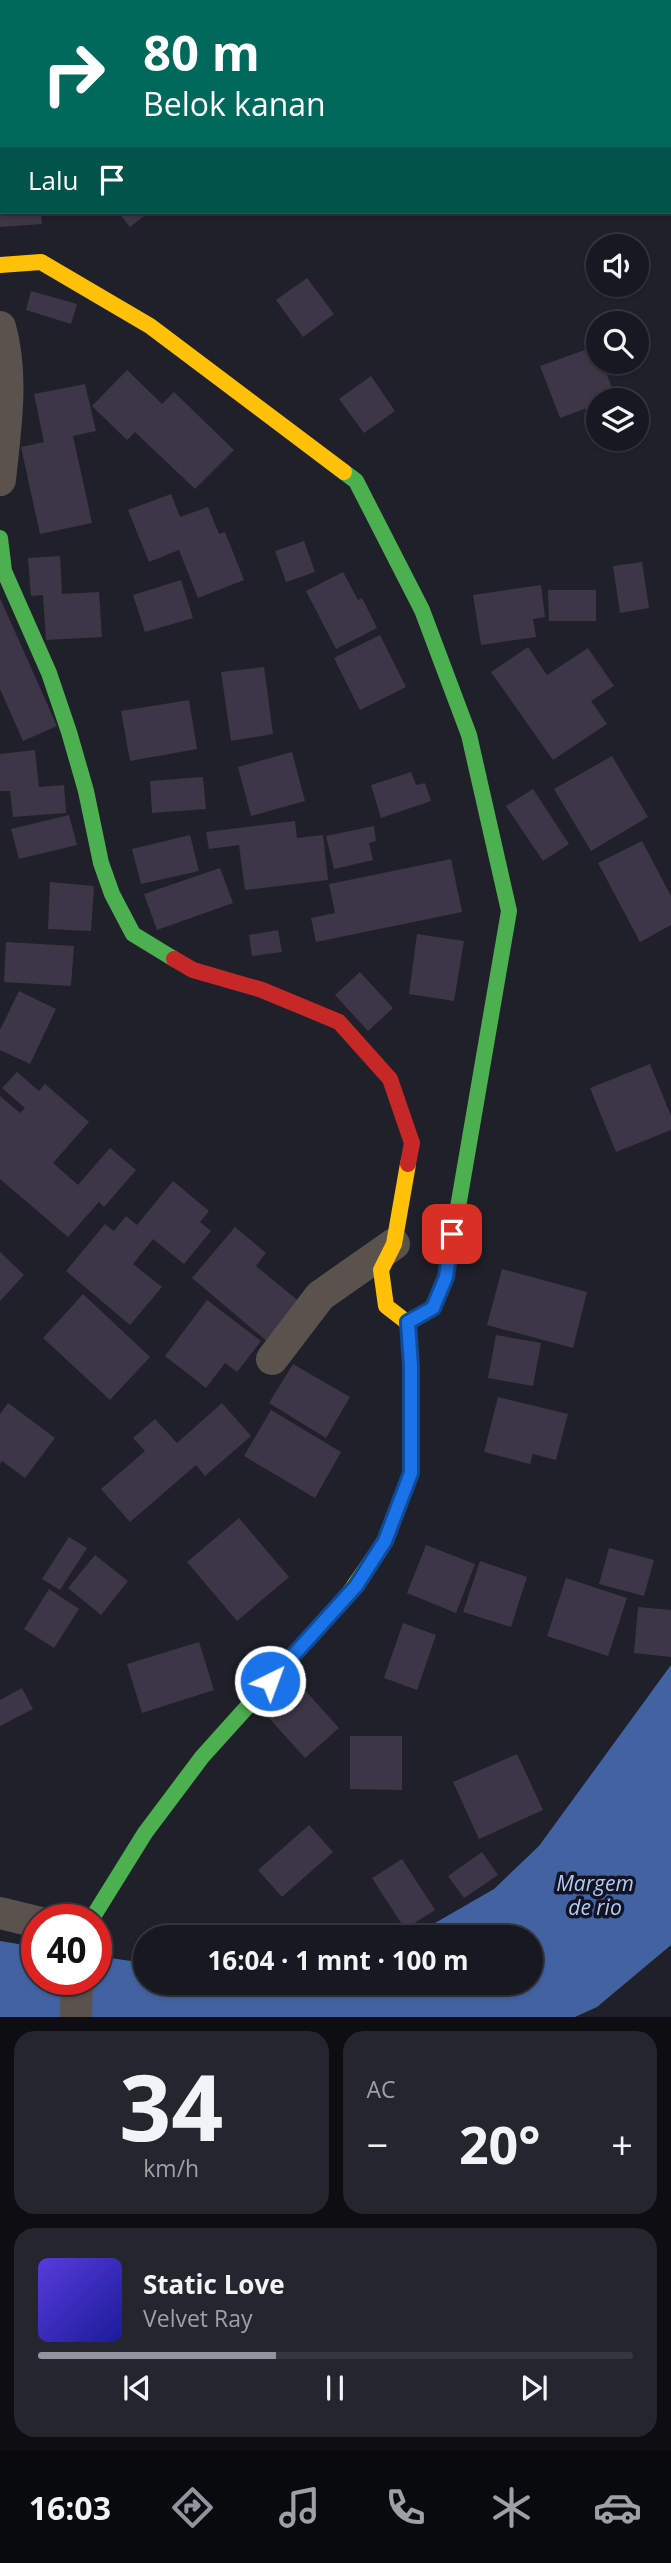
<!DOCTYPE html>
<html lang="id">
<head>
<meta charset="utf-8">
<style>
	:root { --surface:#171820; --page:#24252d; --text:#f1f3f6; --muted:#9ea0a5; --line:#36373e; --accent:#91949f }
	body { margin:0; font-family:"Open Sans",sans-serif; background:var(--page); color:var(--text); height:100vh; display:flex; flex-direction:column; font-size:26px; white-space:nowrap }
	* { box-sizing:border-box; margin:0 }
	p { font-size:23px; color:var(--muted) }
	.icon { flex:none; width:38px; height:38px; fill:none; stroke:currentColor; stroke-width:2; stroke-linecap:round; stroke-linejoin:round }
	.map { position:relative; height:2017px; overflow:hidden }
	.panel { display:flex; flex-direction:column; gap:14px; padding:14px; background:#0d0d12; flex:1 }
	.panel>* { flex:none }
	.hud { position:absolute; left:0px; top:0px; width:672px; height:214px; box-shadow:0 2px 5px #0004,0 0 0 2px var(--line); background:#00695c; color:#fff; overflow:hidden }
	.fabs { position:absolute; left:586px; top:234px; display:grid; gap:14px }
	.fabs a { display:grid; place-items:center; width:63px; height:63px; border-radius:50%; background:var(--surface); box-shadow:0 2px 5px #0004,0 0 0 2px var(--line); font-size:35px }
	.speed { position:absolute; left:21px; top:1904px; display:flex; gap:14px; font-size:35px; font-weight:700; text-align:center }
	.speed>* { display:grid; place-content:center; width:91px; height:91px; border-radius:50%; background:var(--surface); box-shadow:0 2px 5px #0004,0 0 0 2px var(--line); line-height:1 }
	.speed .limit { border:10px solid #d22; background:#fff; color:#111 }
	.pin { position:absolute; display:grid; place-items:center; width:60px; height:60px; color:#fff; margin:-30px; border-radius:14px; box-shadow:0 4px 10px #0006 }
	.me { position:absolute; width:77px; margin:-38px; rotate:42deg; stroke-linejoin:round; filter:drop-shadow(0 0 5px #0008) }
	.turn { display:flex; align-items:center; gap:24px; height:147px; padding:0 28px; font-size:32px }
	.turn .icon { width:91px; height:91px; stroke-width:2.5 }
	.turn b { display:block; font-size:49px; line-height:60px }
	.then { display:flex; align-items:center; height:66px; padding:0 28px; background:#0003; gap:14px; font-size:26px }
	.big { font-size:52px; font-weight:700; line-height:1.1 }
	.panel .tile { flex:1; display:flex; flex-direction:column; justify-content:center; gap:10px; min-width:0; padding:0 24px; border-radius:21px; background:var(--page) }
	.panel .dial { align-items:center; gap:0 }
	.dial b { font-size:91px; line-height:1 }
	.song { display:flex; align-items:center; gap:21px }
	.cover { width:84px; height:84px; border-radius:10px; background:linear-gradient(135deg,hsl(250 70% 55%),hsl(240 70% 35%)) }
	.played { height:7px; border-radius:4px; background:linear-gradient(90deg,var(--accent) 40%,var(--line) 40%) }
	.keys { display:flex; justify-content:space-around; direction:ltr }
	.heat { display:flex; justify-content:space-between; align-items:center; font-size:38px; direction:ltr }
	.panel .tiles { flex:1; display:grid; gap:14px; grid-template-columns:1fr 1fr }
	.tile:last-child { grid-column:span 2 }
	.trip { position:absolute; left:133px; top:1925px; width:410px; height:70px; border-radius:35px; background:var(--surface); box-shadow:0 2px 5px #0004,0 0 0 2px var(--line); font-weight:700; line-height:70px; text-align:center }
	.tab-bar { display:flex; height:112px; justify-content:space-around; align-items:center; background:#090a0d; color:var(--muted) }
	.tab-bar .icon { width:49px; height:49px }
	.tab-bar .active { color:var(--accent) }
	.tab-bar b { font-size:32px; color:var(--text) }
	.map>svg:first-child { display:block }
	.water { fill:#4262a1 }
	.building { fill:#3d3647 }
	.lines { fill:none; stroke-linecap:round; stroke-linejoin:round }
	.street { stroke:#59524d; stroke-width:32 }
	.fast { stroke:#4caf50; stroke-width:16 }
	.slow { stroke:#ffc107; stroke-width:16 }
	.jam { stroke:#c62828; stroke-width:16 }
	.route-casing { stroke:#114b97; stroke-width:18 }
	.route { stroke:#1a73e8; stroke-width:12 }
	.labels { text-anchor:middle; stroke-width:7; stroke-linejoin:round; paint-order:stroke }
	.water-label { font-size:21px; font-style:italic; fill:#b5caf0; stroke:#121424 }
</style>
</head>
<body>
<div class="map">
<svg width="671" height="2017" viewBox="0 0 671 2017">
	<rect width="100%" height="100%" fill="#1f202a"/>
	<path class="water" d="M671,1665V1945L597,2007L575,2017H0V1941L37,1947V1979H96V1956L145,1963V1983H530V1937H394L428,1927L494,1889L539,1846Z"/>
	<path class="building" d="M0,212H41L42,224L0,227Z
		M118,212H149L130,227Z
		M307,278L334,314L303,337L276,300Z
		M31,291L77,304L71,324L26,310Z
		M596,346L598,362H602L616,398L598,401V404L560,418L540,366Z
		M127,370L162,404L174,392L234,450L195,489L135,432L127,440L92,406Z
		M371,376L395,411L364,433L339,399Z
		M85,384L96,431L73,436L92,523L40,534L21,447L44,442L34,394Z
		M171,494L180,517L208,507L219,534L225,532L244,580L198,598L179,550L149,562L128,510Z
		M304,541L315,572L286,582L275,551Z
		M60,556L62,594L99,592L102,637L46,640L43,595L31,596L28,558Z
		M642,562L649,608L620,613L613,566Z
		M343,572L358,600L362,598L377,628L336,649L306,591Z
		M181,580L193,618L145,632L133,595Z
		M541,585L545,617L533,619L536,637L481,645L473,595Z
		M548,590H596V621H549Z
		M0,598L57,726L23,741L0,689Z
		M380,635L406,687L360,710L334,658Z
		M528,647L547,675L588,648L614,686L591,701L607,724L553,760L491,672Z
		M264,667L273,734L231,741L221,672Z
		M189,700L197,749L130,761L121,711Z
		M35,750L39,787L64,785L66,813L13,817L10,791H0V754Z
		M292,752L305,801L251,816L238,767Z
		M612,756L648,817L591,851L554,789Z
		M411,772L416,785L425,783L431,801L381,818L371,785Z
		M203,777L206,809L152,813L150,781Z
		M533,789L569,844L543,861L506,806Z
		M69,815L77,845L19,859L11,829Z
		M295,821L297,838L323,835L328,880L245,890L239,845L209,849L206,832Z
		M374,826L376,841L369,843L373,860L334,869L326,836Z
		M190,835L199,871L141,884L132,849Z
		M642,841L671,896V925L640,942L598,863Z
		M451,859L462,912L316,942L311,918L335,913L329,884Z
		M220,868L233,903L157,930L144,894Z
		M50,882L94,886L91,931L48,929Z
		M278,930L282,952L252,956L249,935Z
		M417,934L464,941L454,1001L409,994Z
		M6,942L74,946L71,986L4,982Z
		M360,972L393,1008L368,1031L335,995Z
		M19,991L56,1009L30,1064L0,1050V1030Z
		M650,1064L671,1116V1130L616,1152L590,1088Z
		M17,1072L39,1091L45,1084L89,1122L53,1163L78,1185L110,1148L136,1170L104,1207L99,1202L68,1237L0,1179V1096L20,1113L25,1108L2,1088Z
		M173,1181L209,1211L200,1222L211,1231L184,1264L153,1239L133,1264L162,1287L130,1325L66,1271L105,1224L114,1231L126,1216L137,1225Z
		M235,1227L266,1253L256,1266L301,1303L268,1342L192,1278Z
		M0,1252L24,1275L0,1301Z
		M502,1269L587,1292L573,1348L487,1325Z
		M83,1294L150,1357L110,1400L43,1338Z
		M207,1300L261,1341L237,1372L225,1363L206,1388L165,1356Z
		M496,1335L541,1343L533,1386L488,1378Z
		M293,1364L350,1397L326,1438L269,1403Z
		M498,1397L568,1414L556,1460L533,1454L530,1464L484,1452Z
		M8,1403L55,1438L25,1478L2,1461L0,1464V1414Z
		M222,1403L251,1436L205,1476L196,1465L130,1522L101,1489L145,1451L133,1438L155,1419L177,1443Z
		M271,1410L341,1452L315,1498L244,1456Z
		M239,1518L289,1577L237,1621L187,1562Z
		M69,1537L87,1548L60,1590L42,1579Z
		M426,1545L475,1564L456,1613L407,1593Z
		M609,1548L654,1560L644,1596L599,1584Z
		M95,1555L128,1581L101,1615L68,1588Z
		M480,1561L527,1577L511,1627L463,1612Z
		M566,1578L627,1598L608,1656L547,1636Z
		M49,1589L79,1609L54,1648L24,1629Z
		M638,1607L671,1610V1657L634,1653Z
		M403,1623L436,1635L417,1690L384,1678Z
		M199,1642L214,1690L142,1713L127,1664Z
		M22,1688L33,1709L0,1726V1700Z
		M303,1688L339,1728L305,1758L269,1718Z
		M350,1736H402V1790L350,1789Z
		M517,1754L543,1810L479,1839L453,1782Z
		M309,1825L333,1852L282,1897L258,1870Z
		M482,1852L498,1875L464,1898L448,1876Z
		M402,1859L435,1910L405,1929L372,1878Z"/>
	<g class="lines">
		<path class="street" d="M0,327C14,376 5,430 0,480
			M272,1359L320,1296L394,1244
			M0,1913L37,1922
			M76,2017L77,1979"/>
		<path class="fast" d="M344,472L356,481L422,610L469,735L509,911L446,1277L433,1308L408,1323
			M0,538L4,571L49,673L69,732L86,791L101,863L112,894L133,934L174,959
			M91,1920L145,1833L202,1757L347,1596"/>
		<path class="slow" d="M0,265L41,262L150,326L344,472
			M347,1596L385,1541L411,1473V1367L408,1323L386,1306L381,1270L394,1244L408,1164"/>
		<path class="jam" d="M174,959L193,970L262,990L339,1022L390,1079L412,1143L408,1164"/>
	</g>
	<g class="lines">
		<g class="route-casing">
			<path id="route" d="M270,1681L356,1586L385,1541L411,1473V1367L408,1322L433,1308L446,1277L452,1234"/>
		</g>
		<use href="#route" class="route"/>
	</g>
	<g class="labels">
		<g class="water-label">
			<text x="595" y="1891">Margem<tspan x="595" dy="24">de rio</tspan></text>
		</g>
	</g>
</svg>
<div class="fabs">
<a><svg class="icon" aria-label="sound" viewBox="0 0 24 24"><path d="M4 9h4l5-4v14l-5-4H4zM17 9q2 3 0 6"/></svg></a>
<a><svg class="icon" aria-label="search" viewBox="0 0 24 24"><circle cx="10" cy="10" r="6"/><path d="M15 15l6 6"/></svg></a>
<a><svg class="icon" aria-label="layers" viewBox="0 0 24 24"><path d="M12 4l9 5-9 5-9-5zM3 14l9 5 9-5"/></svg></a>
</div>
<div class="speed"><div class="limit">40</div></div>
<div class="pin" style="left:452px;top:1234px;background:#d93025"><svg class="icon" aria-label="arrive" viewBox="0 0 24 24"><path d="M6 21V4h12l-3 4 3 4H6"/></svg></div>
<svg class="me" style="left:270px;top:1681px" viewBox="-20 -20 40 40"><circle r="17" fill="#1a73e8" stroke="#fff" stroke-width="3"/><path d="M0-11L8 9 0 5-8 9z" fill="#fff"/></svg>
<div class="trip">16:04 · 1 mnt · 100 m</div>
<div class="hud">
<div class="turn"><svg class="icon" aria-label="right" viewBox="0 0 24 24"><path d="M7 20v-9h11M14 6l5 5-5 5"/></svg><div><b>80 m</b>Belok kanan</div></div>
<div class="then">Lalu<svg class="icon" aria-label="arrive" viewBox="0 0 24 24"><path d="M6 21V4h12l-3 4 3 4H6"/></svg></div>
</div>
</div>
<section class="panel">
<div class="tiles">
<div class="tile dial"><b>34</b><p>km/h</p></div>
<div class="tile"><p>AC</p>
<div class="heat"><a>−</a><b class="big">20°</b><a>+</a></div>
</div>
<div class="tile">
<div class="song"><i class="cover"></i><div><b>Static Love</b><p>Velvet Ray</p></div></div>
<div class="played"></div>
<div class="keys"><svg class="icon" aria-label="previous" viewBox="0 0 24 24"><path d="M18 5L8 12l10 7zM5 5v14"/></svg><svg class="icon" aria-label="pause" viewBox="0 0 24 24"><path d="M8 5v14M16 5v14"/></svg><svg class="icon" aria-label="next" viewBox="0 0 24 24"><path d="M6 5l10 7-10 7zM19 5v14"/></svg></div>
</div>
</div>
</section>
<nav class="tab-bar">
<b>16:03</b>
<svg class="icon active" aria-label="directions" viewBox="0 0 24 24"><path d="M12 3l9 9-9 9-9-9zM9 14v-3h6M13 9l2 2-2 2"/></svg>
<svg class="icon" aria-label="music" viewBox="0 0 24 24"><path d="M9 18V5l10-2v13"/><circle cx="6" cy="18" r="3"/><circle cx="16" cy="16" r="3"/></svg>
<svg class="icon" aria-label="phone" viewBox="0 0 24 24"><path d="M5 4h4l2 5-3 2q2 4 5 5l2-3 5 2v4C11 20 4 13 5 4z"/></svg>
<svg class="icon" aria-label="climate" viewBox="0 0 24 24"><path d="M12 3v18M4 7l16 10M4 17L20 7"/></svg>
<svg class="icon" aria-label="car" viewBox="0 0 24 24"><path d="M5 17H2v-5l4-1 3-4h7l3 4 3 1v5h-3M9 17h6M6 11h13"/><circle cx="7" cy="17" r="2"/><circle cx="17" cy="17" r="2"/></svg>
</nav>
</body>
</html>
